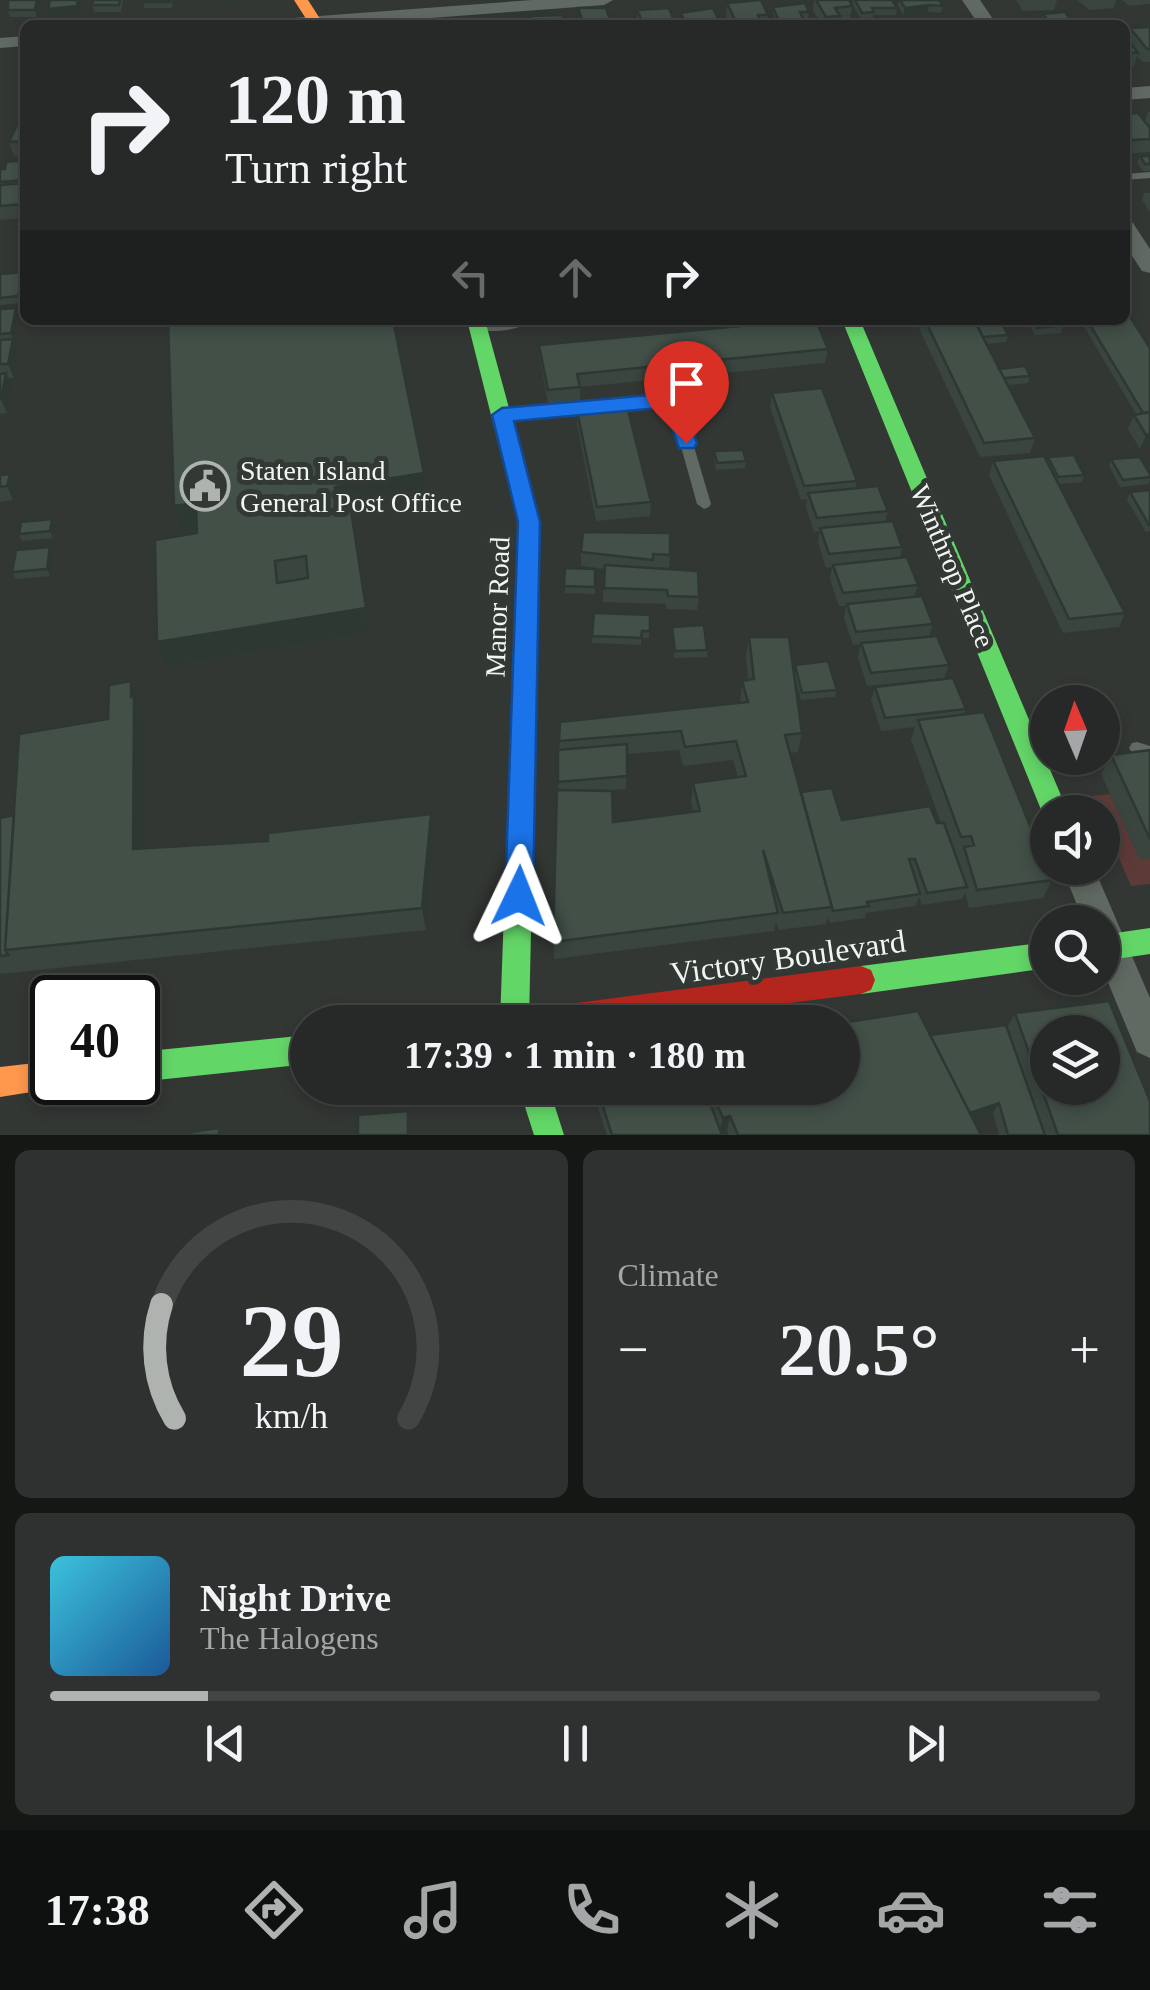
<!DOCTYPE html>
<html lang="en">
<head>
<meta charset="utf-8">
<style>
	:root { --surface:#262927; --page:#2e312f; --text:#f1f3f6; --muted:#a4a6a7; --line:#424544; --accent:#afb3b0 }
	body { margin:0; font-family:"Times New Roman",serif; background:var(--page); color:var(--text); height:100vh; display:flex; flex-direction:column; font-size:38px; white-space:nowrap }
	* { box-sizing:border-box; margin:0 }
	p { font-size:32px; color:var(--muted) }
	.icon { flex:none; width:55px; height:55px; fill:none; stroke:currentColor; stroke-width:2; stroke-linecap:round; stroke-linejoin:round }
	.map { position:relative; height:1135px; overflow:hidden }
	.details { display:flex; flex-direction:column; gap:15px; padding:15px; background:#151715; flex:1 }
	.details>* { flex:none }
	.banner { position:absolute; left:20px; top:20px; width:1110px; height:305px; border-radius:15px; box-shadow:0 5px 15px #0003,0 0 0 2px var(--line); background:#262927; color:var(--text); overflow:hidden }
	.needle { width:65px; rotate:358deg }
	.buttons { position:absolute; left:1030px; top:685px; display:grid; gap:20px }
	.buttons a { display:grid; place-items:center; width:90px; height:90px; border-radius:50%; background:var(--surface); box-shadow:0 5px 15px #0003,0 0 0 2px var(--line); font-size:50px }
	.speed { position:absolute; left:30px; top:975px; display:flex; gap:20px; font-size:50px; font-weight:700; text-align:center }
	.speed>* { display:grid; place-content:center; width:130px; height:130px; border-radius:50%; background:var(--surface); box-shadow:0 5px 15px #0003,0 0 0 2px var(--line); line-height:1 }
	.speed .limit { border:5px solid #111; border-radius:15px; background:#fff; color:#111 }
	.pin { position:absolute; display:grid; place-items:center; width:85px; height:85px; color:#fff; margin:-102px -42px; border-radius:50% 50% 50% 0; rotate:-45deg; box-shadow:0 0 10px #0007 }
	.pin .icon { rotate:45deg }
	.me { position:absolute; width:110px; margin:-55px; rotate:2deg; stroke-linejoin:round; filter:drop-shadow(0 0 8px #0008) }
	.turn { display:flex; align-items:center; gap:35px; height:210px; padding:0 40px; font-size:45px }
	.turn .icon { width:130px; height:130px; stroke-width:2.5 }
	.turn b { display:block; font-size:70px; line-height:85px }
	.lanes { display:flex; align-items:center; height:95px; padding:0 40px; background:#0003; justify-content:center; gap:50px; direction:ltr }
	.lanes .off { opacity:.35 }
	.big { font-size:75px; font-weight:800; line-height:1.1 }
	.details .tile { flex:1; display:flex; flex-direction:column; justify-content:center; gap:15px; min-width:0; padding:0 35px; border-radius:15px; background:var(--page) }
	.details .dial { align-items:center; gap:0 }
	.dial svg { height:260px; overflow:visible; fill:none; stroke:var(--line); stroke-width:7; stroke-linecap:round; text-anchor:middle }
	.dial text { fill:var(--text); stroke:none }
	.song { display:flex; align-items:center; gap:30px }
	.cover { width:120px; height:120px; border-radius:15px; background:linear-gradient(135deg,hsl(190 70% 55%),hsl(210 70% 35%)) }
	.played { height:10px; border-radius:5px; background:linear-gradient(90deg,var(--accent) 15%,var(--line) 15%) }
	.keys { display:flex; justify-content:space-around; direction:ltr }
	.heat { display:flex; justify-content:space-between; align-items:center; font-size:55px; direction:ltr }
	.details .tiles { flex:1; display:grid; gap:15px; grid-template-columns:1fr 1fr }
	.tile:last-child { grid-column:span 2 }
	.trip { position:absolute; left:290px; top:1005px; width:570px; height:100px; border-radius:50px; background:var(--surface); box-shadow:0 5px 15px #0003,0 0 0 2px var(--line); font-weight:800; line-height:100px; text-align:center }
	.tabs { display:flex; height:160px; justify-content:space-around; align-items:center; background:#0f1010; color:var(--muted) }
	.tabs .icon { width:70px; height:70px }
	.tabs .current { color:var(--accent) }
	.tabs b { font-size:45px; color:var(--text) }
	.map>svg:first-child { display:block }
	.green { fill:#5c3a37 }
	.lines { fill:none; stroke-linecap:round; stroke-linejoin:round }
	.lane { fill:#616963; fill-rule:evenodd }
	.street { fill:#616963; fill-rule:evenodd }
	.fast { fill:#63d668; fill-rule:evenodd }
	.slow { fill:#ff974d; fill-rule:evenodd }
	.jam { fill:#b3261e; fill-rule:evenodd }
	.wall { fill:#39453e; fill-rule:evenodd }
	.shaded-wall { fill:#2e3832 }
	.building { fill:#425048; stroke:#2e3832; stroke-width:2.5; fill-rule:evenodd }
	.route { fill:#1a73e8; stroke:#114b97; stroke-width:2.5 }
	.labels { text-anchor:middle; stroke-width:10; stroke-linejoin:round; paint-order:stroke }
	.poi-label { font-size:28px; fill:#f2f6f3; stroke:#323833; text-anchor:start }
	.street-label { font-size:28px; fill:#f2f6f3; stroke:#323833 }
	.near-street-label { font-size:32px; fill:#f2f6f3; stroke:#323833 }
</style>
</head>
<body>
<div class="map">
<svg width="1150" height="1135" viewBox="0 0 1150 1135">
	<rect width="100%" height="100%" fill="#333734"/>
	<path class="green" d="M1110,794L1140,859L1150,858V884L1131,886L1103,821L1102,812H1099L1091,796Z"/>
	<g class="lines">
		<path class="lane" d="M1150,172V178L1125,180V174Z
			M658,397L675,402L684,413L711,504L709,507L704,509L697,504L672,414L667,408L658,405L503,419L497,415L503,411Z
			M1137,742L1150,746V758L1132,753L1129,748L1132,743Z"/>
		<path class="street" d="M532,0H613L604,5L339,25H257L266,20Z
			M962,0H980L997,25H979Z
			M25,36V46L0,48V38Z
			M1150,86V98L1125,100V88Z
			M1125,222L1133,223L1150,249V273L1142,271L1125,245Z
			M469,320H532C519,332 487,333 470,329Z
			M1062,868H1094L1150,998V1058L1137,1052L1102,968V922H1084Z"/>
		<path class="fast" d="M467,320H485L540,522L529,1022H500L518,522Z
			M842,320H860L1068,812H1048V821L1042,812Z
			M1150,928V954L1102,961V935Z
			M1048,942V968L861,994L851,990L847,980L851,970L861,966Z
			M308,1035V1064L138,1082V1052Z
			M519,1088H549L564,1135H534Z"/>
		<path class="slow" d="M294,0H308L324,25H310Z
			M52,1061V1082H64L63,1087L0,1097V1067Z"/>
		<path class="jam" d="M861,966L871,970L875,980L871,990L861,994L641,1022H523L528,1012L538,1008Z"/>
	</g>
	<path class="wall" d="M8,0H41L37,17H10L8,10Z
		M93,0H123L121,12H94L92,5Z
		M143,0H172V8H144Z
		M814,0H849L852,6L850,19L840,20L839,25H821L813,10Z
		M853,0H892L897,8L896,15H873V19L861,20L853,5Z
		M899,0H939L943,6L941,13L928,12L903,15L898,5Z
		M1016,0H1057L1054,10L1023,11Z
		M1077,0H1116L1114,8L1090,10Z
		M1122,0H1150V4L1130,6Z
		M727,3L768,15L767,25H730L726,16Z
		M773,7L809,12L808,18L803,19V25H777L773,13Z
		M578,8L612,25H580Z
		M637,10L676,25H637Z
		M1043,14L1072,21L1071,25H1035L1044,24L1042,20Z
		M1150,27V62H1143L1137,56L1134,66H1125V36L1126,38L1130,28Z
		M1148,112H1150V152L1126,154L1125,114L1145,121Z
		M25,124V155L14,156L9,142Z
		M1140,156H1150V171H1143L1137,163Z
		M25,160V218L0,220V169Z
		M1144,193H1150V212L1142,200Z
		M23,272L21,303L0,305V273L1,274Z
		M0,309L18,315L14,340L19,353L14,378H8L12,387L7,413L0,414Z
		M915,320H974L976,323L1008,335L1006,342L986,344L999,369L1030,376L1028,383L1007,385L1035,438L1030,453L980,457Z
		M1027,320H1060L1063,325L1061,333L1035,335Z
		M1080,320H1125L1150,348V447L1140,449L1128,429L1134,415L1136,414Z
		M539,345L828,349L825,363L580,387V401L548,404L540,359Z
		M706,385L705,392L690,405L680,399V392Z
		M772,393L857,481L855,489L888,511L885,522L902,547L900,558L918,585L914,597L933,624L929,637L949,665L944,678L867,686L858,657L861,644L853,645L844,618L846,606H839L830,579L832,567L826,568L818,542L820,531L814,532L806,507L807,499L801,500L770,407Z
		M577,411L651,502L650,516L596,521L577,425Z
		M714,451L746,461L745,468L716,470L714,459Z
		M1048,457L1084,475L1082,482L1059,484L1125,613L1119,627L1063,633L989,475L993,461L1047,460Z
		M1111,459L1150,474L1149,484L1120,487L1109,466Z
		M424,473L427,499L351,511L370,633L166,667L197,533V530L182,532Z
		M0,475L16,488L13,500L0,502Z
		M1150,490V531L1146,532L1127,500L1130,492Z
		M52,519L55,526L53,538L22,541L19,534Z
		M50,547L53,554L50,576L16,579L12,572Z
		M581,552L670,555L669,569L699,597L697,610L666,609V604L603,602L604,569L581,566Z
		M565,568L595,569V594L565,593Z
		M594,613L650,615L649,638H641V645L592,643Z
		M672,627L707,650V657L674,658Z
		M749,637L794,669L795,665L837,690L835,697L801,700L795,678L802,733L798,752L790,753L801,792L842,820L941,823L911,740L915,727L881,731L871,700L875,687L966,709L963,715L1052,880L1043,898L969,908L965,893L962,899L922,905L919,897L915,906L866,913L865,918L830,923L828,918L826,924L779,930L776,922L774,931L554,959L560,722L740,703L742,681L748,680L746,657ZM679,750L683,766L733,760L738,777L693,783L691,802L693,812L613,822L601,791L626,789L627,754Z
		M131,681L142,706V713L145,721L144,848L268,841L431,814L434,838L426,930L0,974V818L14,815L108,719Z
		M1150,750V858L1140,860L1101,774L1111,755Z
		M1015,1013L1150,1135H999L993,1113L973,1120L981,1135H729L727,1130L721,1132L722,1135H607L596,1103L597,1088L930,1035L1007,1028Z"/>
	<path class="shaded-wall" d="M37,0H41L37,17L35,10Z
		M78,0H81L79,13L50,16L48,9Z
		M221,0H244L222,4Z
		M929,5L928,12L903,15L905,8Z
		M23,272L25,281L21,303L18,296Z
		M16,308L18,315L14,340L19,353L14,378L8,364L13,340L11,333Z
		M6,373L12,387L7,413L1,399Z
		M706,385L705,392L690,405L691,398Z
		M1150,434V447L1140,449L1146,435Z
		M424,473L427,499L351,511L370,633L166,667L157,642L366,608L343,538L335,487Z
		M10,474L16,488L13,500L7,486Z
		M196,503L204,529L182,532L174,506Z
		M52,519L55,526L53,538L50,531Z
		M50,547L53,554L50,576L47,569Z
		M131,681L142,706V713L145,721L144,872L133,849Z
		M431,814L434,838L426,930L422,908Z
		M999,1103L993,1113L959,1125L965,1115Z
		M730,1116L727,1130L719,1133L723,1118Z"/>
	<path class="building" d="M8,0H37L35,10H8Z
		M50,0H78L77,6L48,9Z
		M93,0H120L119,5H92Z
		M143,0H170V2H142Z
		M761,0L768,15H758L760,19L735,20L727,3Z
		M816,0H849L852,6L835,8L840,16L826,17Z
		M855,0H892L897,8H872L874,12L862,13Z
		M900,0H939L943,6L929,5L905,8Z
		M805,3L809,12H800L804,21L779,22L773,7Z
		M578,8H606L612,25H584Z
		M669,8L676,25H644L637,10Z
		M713,8L721,25L686,24L681,13Z
		M1065,12L1072,21L1061,22L1063,25H1035L1051,24L1043,14Z
		M562,15L567,25H528L526,20L531,19L530,16Z
		M473,21L474,25H446V23Z
		M1150,27V49H1147L1130,28Z
		M1125,36L1138,53L1125,52Z
		M1138,113L1150,128V139L1131,140L1127,135L1125,136V114Z
		M25,124V141L9,142L17,125Z
		M1140,156H1150V164H1145Z
		M25,160V180L0,182V169H5L6,162Z
		M25,183L24,204L0,206V185Z
		M23,272L18,296L0,298V274Z
		M16,308L11,333L0,334V309Z
		M1125,309L1150,348V412L1143,413L1087,320H1125Z
		M168,320H393L424,473L335,487L338,512L351,510L366,608L157,642L155,540L197,533L196,503L174,506ZM306,556L308,578L277,583L275,561Z
		M805,320H816L828,349L577,374L580,387L548,390L539,345Z
		M925,320H974L1035,438L984,443Z
		M1000,320L1008,335L983,337L976,322Z
		M1033,320H1060L1063,325L1037,328Z
		M13,339L8,364H0V340Z
		M1025,366L1030,376L1004,378L999,369Z
		M6,373L1,399H0V374Z
		M696,379L706,385L691,398L680,392Z
		M822,388L857,481L804,486L772,393Z
		M627,406L651,502L597,507L577,411Z
		M1150,412V434L1146,435L1134,415Z
		M743,450L746,461L717,463L714,451Z
		M1074,455L1084,475L1058,477L1048,457Z
		M1044,456L1125,613L1069,619L993,461Z
		M1140,457L1150,474V477L1123,480L1111,459Z
		M10,474L7,486L0,487V475Z
		M878,486L888,511L817,518L808,493Z
		M1150,490V525H1149L1130,492Z
		M52,519L50,531L19,534L21,522Z
		M893,521L902,547L829,554L820,528Z
		M583,532L670,533V555L653,554V560L581,552Z
		M50,547L47,569L12,572L16,550Z
		M907,557L918,585L843,593L833,565Z
		M605,565L698,571L699,597L668,596L667,590L604,588Z
		M565,568L595,569V587L564,586Z
		M922,596L933,624L856,632L847,604Z
		M594,613L650,615V631H642L641,638L592,636Z
		M704,625L707,650L675,651L672,627Z
		M937,636L949,665L871,673L861,643Z
		M749,637H789L802,733L785,735L832,907L783,913L763,850L778,913L553,942L557,790L612,791L613,822L700,811L693,783L746,776L736,741L685,747L681,731L559,741L560,722L748,702L742,681L754,679Z
		M828,661L837,690L802,693L795,665Z
		M953,678L966,709L885,718L875,687Z
		M131,681V697L134,696L133,849L268,841V833L431,814L422,908L5,950L19,734L108,719L109,685Z
		M984,712L1052,880L977,890L964,847L974,845L971,836L961,837L918,720Z
		M627,744V776L558,782V750Z
		M1150,750V839L1111,755Z
		M832,788L842,820L930,806L937,823H944L967,887L927,893L915,859H909L920,894L867,902L869,906L833,911L801,792Z
		M14,815L5,950L8,955L0,956V818Z
		M1109,1001L1150,1101V1135H1058L1015,1013ZM1048,1032H1102V1088H1048Z
		M918,1011L981,1135H738L730,1116L723,1118L716,1102L710,1103L722,1135H612L597,1088H842V1023Z
		M1006,1025L1045,1135H1008L999,1103L970,1113L930,1035Z
		M408,1111V1135H358V1115Z
		M219,1128V1135H191V1132Z"/>
	<path class="route" d="M662,394L685,408L697,443L694,448H679L668,416L658,408L514,421L540,522L533,896L529,905L519,909L509,905L505,896L518,522L492,415L502,408Z"/>
	<defs>
		<g id="civic-ring" transform="scale(2.5)"><circle r="9.5" fill="#323833" stroke="#afb3b0" stroke-width="1.5"/><path d="M-.6-6.5H3V-4.5H.6V-3L4-1V1h2V6H-6V1h2V-1L-.6-3ZM-1.2 2.5V6h2.4V2.5Z" fill="#afb3b0"/></g>
	</defs>
	<g fill-rule="evenodd">
		<use href="#civic-ring" x="205" y="486"/>
	</g>
	<g class="labels">
		<g class="poi-label">
			<text x="240" y="480">Staten Island<tspan x="240" dy="32">General Post Office</tspan></text>
		</g>
		<g class="street-label">
			<text transform="translate(953 566) rotate(67)" y="10">Winthrop Place</text>
			<text transform="translate(497 607) rotate(-88)" y="10">Manor Road</text>
		</g>
		<g class="near-street-label">
			<text transform="translate(788 957) rotate(-8)" y="11">Victory Boulevard</text>
		</g>
	</g>
</svg>
<div class="buttons">
<a><svg class="needle" viewBox="-14 -14 28 28"><path d="M0-13l5 13h-10z" fill="#e53935"/><path d="M0 13l5-13h-10z" fill="#a4a6a7"/></svg></a>
<a><svg class="icon" aria-label="sound" viewBox="0 0 24 24"><path d="M4 9h4l5-4v14l-5-4H4zM17 9q2 3 0 6"/></svg></a>
<a><svg class="icon" aria-label="search" viewBox="0 0 24 24"><circle cx="10" cy="10" r="6"/><path d="M15 15l6 6"/></svg></a>
<a><svg class="icon" aria-label="layers" viewBox="0 0 24 24"><path d="M12 4l9 5-9 5-9-5zM3 14l9 5 9-5"/></svg></a>
</div>
<div class="speed"><div class="limit">40</div></div>
<div class="pin" style="left:686px;top:443px;background:#d93025"><svg class="icon" aria-label="arrive" viewBox="0 0 24 24"><path d="M6 21V4h12l-3 4 3 4H6"/></svg></div>
<svg class="me" style="left:519px;top:896px" viewBox="-20 -20 40 40"><path d="M0-17L14 15 0 8-14 15z" fill="#1a73e8" stroke="#fff" stroke-width="4"/></svg>
<div class="trip">17:39 · 1 min · 180 m</div>
<div class="banner">
<div class="turn"><svg class="icon" aria-label="right" viewBox="0 0 24 24"><path d="M7 20v-9h11M14 6l5 5-5 5"/></svg><div><b>120 m</b>Turn right</div></div>
<div class="lanes"><svg class="icon off" aria-label="left" viewBox="0 0 24 24"><path d="M17 20v-9H6M10 6l-5 5 5 5"/></svg><svg class="icon off" aria-label="ahead" viewBox="0 0 24 24"><path d="M12 20V5M6 11l6-6 6 6"/></svg><svg class="icon" aria-label="right" viewBox="0 0 24 24"><path d="M7 20v-9h11M14 6l5 5-5 5"/></svg></div>
</div>
</div>
<section class="details">
<div class="tiles">
<div class="tile dial"><svg viewBox="0 0 100 80">
<path d="M14 69A42 42 0 1 1 86 69"/>
<path d="M14 69A42 42 0 0 1 10 34" stroke="#afb3b0"/>
<text x="50" y="56" font-size="32" font-weight="700">29</text>
<text x="50" y="72" font-size="11">km/h</text>
</svg></div>
<div class="tile"><p>Climate</p>
<div class="heat"><a>−</a><b class="big">20.5°</b><a>+</a></div>
</div>
<div class="tile">
<div class="song"><i class="cover"></i><div><b>Night Drive</b><p>The Halogens</p></div></div>
<div class="played"></div>
<div class="keys"><svg class="icon" aria-label="previous" viewBox="0 0 24 24"><path d="M18 5L8 12l10 7zM5 5v14"/></svg><svg class="icon" aria-label="pause" viewBox="0 0 24 24"><path d="M8 5v14M16 5v14"/></svg><svg class="icon" aria-label="next" viewBox="0 0 24 24"><path d="M6 5l10 7-10 7zM19 5v14"/></svg></div>
</div>
</div>
</section>
<nav class="tabs">
<b>17:38</b>
<svg class="icon current" aria-label="directions" viewBox="0 0 24 24"><path d="M12 3l9 9-9 9-9-9zM9 14v-3h6M13 9l2 2-2 2"/></svg>
<svg class="icon" aria-label="music" viewBox="0 0 24 24"><path d="M9 18V5l10-2v13"/><circle cx="6" cy="18" r="3"/><circle cx="16" cy="16" r="3"/></svg>
<svg class="icon" aria-label="phone" viewBox="0 0 24 24"><path d="M5 4h4l2 5-3 2q2 4 5 5l2-3 5 2v4C11 20 4 13 5 4z"/></svg>
<svg class="icon" aria-label="climate" viewBox="0 0 24 24"><path d="M12 3v18M4 7l16 10M4 17L20 7"/></svg>
<svg class="icon" aria-label="car" viewBox="0 0 24 24"><path d="M5 17H2v-5l4-1 3-4h7l3 4 3 1v5h-3M9 17h6M6 11h13"/><circle cx="7" cy="17" r="2"/><circle cx="17" cy="17" r="2"/></svg>
<svg class="icon" aria-label="filters" viewBox="0 0 24 24"><path d="M4 7h16M4 17h16"/><circle cx="9" cy="7" r="2"/><circle cx="15" cy="17" r="2"/></svg>
</nav>
</body>
</html>
